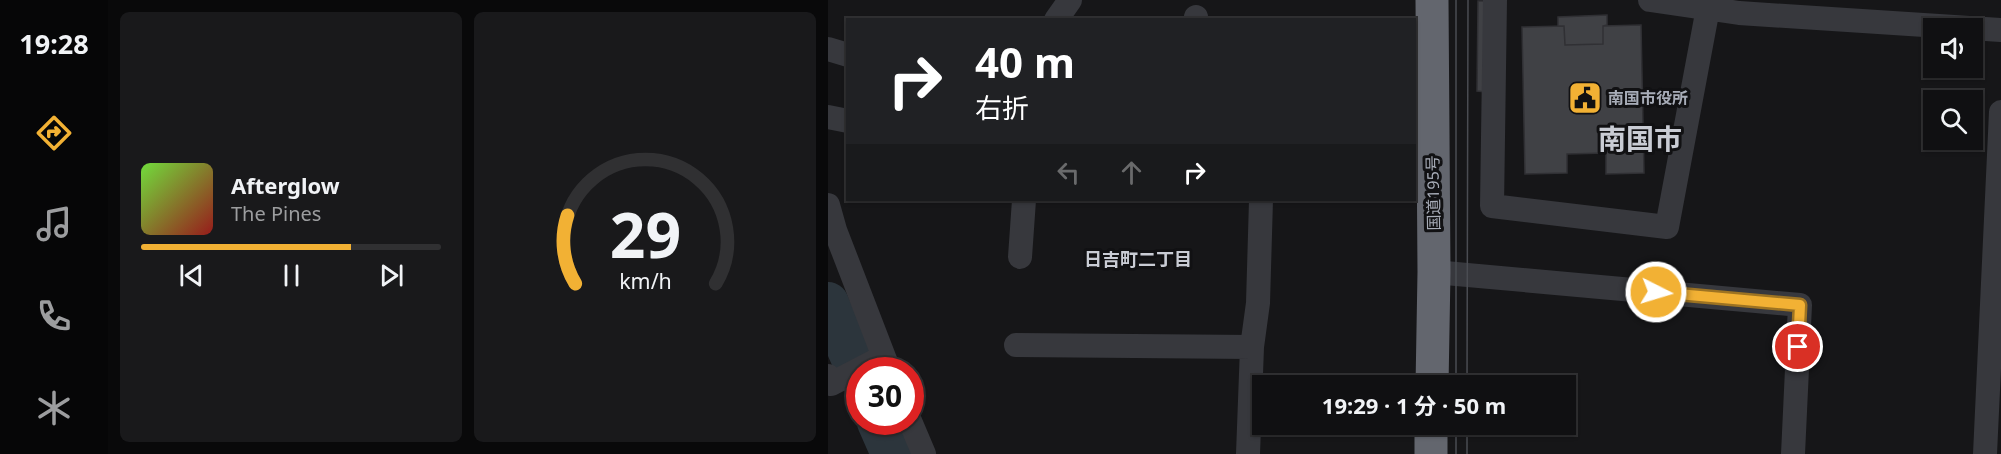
<!DOCTYPE html>
<html lang="ja">
<head>
<meta charset="utf-8">
<style>
	:root { --surface:#101012; --page:#19191b; --text:#f1f3f6; --muted:#9c9d9f; --line:#303032; --accent:#f2b134 }
	body { margin:0; font-family:"Noto Sans","Noto Sans JP",sans-serif; background:var(--page); color:var(--text); height:100vh; display:flex; flex-direction:column; font-size:22px; white-space:nowrap }
	* { box-sizing:border-box; margin:0 }
	p { font-size:20px; color:var(--muted) }
	.icon { flex:none; width:33px; height:33px; fill:none; stroke:currentColor; stroke-width:2; stroke-linecap:round; stroke-linejoin:round }
	.map { position:relative; flex:1; overflow:hidden }
	.sheet { display:flex; flex-direction:column; gap:12px; padding:12px; background:#09090a; width:720px }
	.sheet>* { flex:none }
	.hud { position:absolute; left:18px; top:18px; width:570px; height:183px; border-radius:0px; box-shadow:0 2px 4px #0004,0 0 0 2px var(--line); background:#202124; color:#fff; overflow:hidden }
	.tools { position:absolute; left:1095px; top:18px; display:grid; gap:12px }
	.tools a { display:grid; place-items:center; width:60px; height:60px; border-radius:0px; background:var(--surface); box-shadow:0 2px 4px #0004,0 0 0 2px var(--line); font-size:30px }
	.speed { position:absolute; left:18px; top:357px; display:flex; gap:12px; font-size:30px; font-weight:700; text-align:center }
	.speed>* { display:grid; place-content:center; width:78px; height:78px; border-radius:50%; background:var(--surface); box-shadow:0 2px 4px #0004,0 0 0 2px var(--line); line-height:1 }
	.speed .limit { border:9px solid #d22; background:#fff; color:#111 }
	.pin { position:absolute; display:grid; place-items:center; width:51px; height:51px; color:#fff; margin:-26px; border:3px solid #fff; border-radius:50%; box-shadow:0 2px 6px #0007 }
	.me { position:absolute; width:66px; margin:-33px; rotate:95deg; stroke-linejoin:round; filter:drop-shadow(0 0 4px #0008) }
	.turn { display:flex; align-items:center; gap:21px; height:126px; padding:0 30px; font-size:27px }
	.turn .icon { width:78px; height:78px; stroke-width:2.5 }
	.turn b { display:block; font-size:42px; line-height:51px }
	.lanes { display:flex; align-items:center; height:57px; padding:0 30px; background:#0003; justify-content:center; gap:30px; direction:ltr }
	.lanes .off { opacity:.35 }
	.sheet .widget { flex:1; display:flex; flex-direction:column; justify-content:center; gap:9px; min-width:0; padding:0 21px; border-radius:9px; background:var(--page) }
	.sheet .dial { align-items:center; gap:0 }
	.dial svg { height:156px; overflow:visible; fill:none; stroke:var(--line); stroke-width:7; stroke-linecap:round; text-anchor:middle }
	.dial text { fill:var(--text); stroke:none }
	.song { display:flex; align-items:center; gap:18px }
	.cover { width:72px; height:72px; border-radius:9px; background:linear-gradient(135deg,hsl(100 70% 55%),hsl(0 70% 35%)) }
	.played { height:6px; border-radius:3px; background:linear-gradient(90deg,var(--accent) 70%,var(--line) 70%) }
	.keys { display:flex; justify-content:space-around; direction:ltr }
	.sheet .tiles { flex:1; display:grid; gap:12px; grid-template-columns:repeat(2,1fr) }
	.trip { position:absolute; left:424px; top:375px; width:324px; height:60px; border-radius:0px; background:var(--surface); box-shadow:0 2px 4px #0004,0 0 0 2px var(--line); font-weight:700; line-height:60px; text-align:center }
	main { display:flex; flex:1; min-height:0 }
	.menu { display:flex; flex-direction:column; width:108px; justify-content:space-around; align-items:center; background:#060607; color:var(--muted) }
	.menu .icon { width:42px; height:42px }
	.menu .current { color:var(--accent) }
	.menu b { font-size:27px; color:var(--text) }
	.map>svg:first-child { display:block }
	.lines { fill:none; stroke-linecap:round; stroke-linejoin:round }
	.river { stroke:#2c353c; stroke-width:42 }
	.building { fill:#404145; stroke:#303034; stroke-width:1.5 }
	.minor { stroke:#37383d; stroke-width:24 }
	.highway { stroke:#63666e; stroke-width:33 }
	.tram { stroke:#4a4c52; stroke-width:1.5 }
	.route-casing { stroke:#9d7322; stroke-width:15 }
	.route { stroke:#f2b134; stroke-width:10 }
	.labels { text-anchor:middle; stroke-width:6; stroke-linejoin:round; paint-order:stroke }
	.poi-label { font-size:16px; font-weight:bold; fill:#a8adb8; stroke:#111113; text-anchor:start }
	.street-label { font-size:16px; fill:#a8adb8; stroke:#111113 }
	.neighbourhood-label { font-size:18px; font-weight:bold; fill:#c9ccd4; stroke:#111113 }
	.town-label { font-size:28px; font-weight:bold; fill:#c9ccd4; stroke:#111113 }
</style>
</head>
<body>
<main>
<nav class="menu">
<b>19:28</b>
<svg class="icon current" aria-label="directions" viewBox="0 0 24 24"><path d="M12 3l9 9-9 9-9-9zM9 14v-3h6M13 9l2 2-2 2"/></svg>
<svg class="icon" aria-label="music" viewBox="0 0 24 24"><path d="M9 18V5l10-2v13"/><circle cx="6" cy="18" r="3"/><circle cx="16" cy="16" r="3"/></svg>
<svg class="icon" aria-label="phone" viewBox="0 0 24 24"><path d="M5 4h4l2 5-3 2q2 4 5 5l2-3 5 2v4C11 20 4 13 5 4z"/></svg>
<svg class="icon" aria-label="climate" viewBox="0 0 24 24"><path d="M12 3v18M4 7l16 10M4 17L20 7"/></svg>
</nav>
<section class="sheet">
<div class="tiles">
<div class="widget">
<div class="song"><i class="cover"></i><div><b>Afterglow</b><p>The Pines</p></div></div>
<div class="played"></div>
<div class="keys"><svg class="icon" aria-label="previous" viewBox="0 0 24 24"><path d="M18 5L8 12l10 7zM5 5v14"/></svg><svg class="icon" aria-label="pause" viewBox="0 0 24 24"><path d="M8 5v14M16 5v14"/></svg><svg class="icon" aria-label="next" viewBox="0 0 24 24"><path d="M6 5l10 7-10 7zM19 5v14"/></svg></div>
</div>
<div class="widget dial"><svg viewBox="0 0 100 80">
<path d="M14 69A42 42 0 1 1 86 69"/>
<path d="M14 69A42 42 0 0 1 10 34" stroke="#f2b134"/>
<text x="50" y="56" font-size="32" font-weight="700">29</text>
<text x="50" y="72" font-size="11">km/h</text>
</svg></div>
</div>
</section>
<div class="map">
<svg width="1173" height="454" viewBox="0 0 1173 454">
	<rect width="100%" height="100%" fill="#161618"/>
	<g class="lines">
		<path class="river" d="M0,303L32,377
			M50,422L64,454"/>
	</g>
	<path class="building" d="M650,1H659L658,92L649,91Z
		M779,15V25L775,26V44L737,45L736,26H730V17Z
		M813,25L816,173L778,174V153L739,154V173L697,174L694,27L736,26L737,45L775,44V26Z"/>
	<g class="lines">
		<path class="minor" d="M667,0L664,206L839,227L880,8
			M822,0L911,13L1173,30
			M228,20L242,0
			M368,20V17
			M0,49L20,55
			M0,117L20,121
			M0,205L7,230L61,370
			M192,257L196,200
			M606,272L972,305L965,454
			M188,345L424,347L420,454
			M424,347L430,303L433,200
			M0,376L3,384L55,357
			M82,421L96,454
			M1157,454L1173,112"/>
		<path class="highway" d="M604,0L606,272L604,386
			M603,454V424"/>
		<path class="tram" d="M628,386V0
			M639,386L640,0
			M639,424V454
			M628,454V424"/>
	</g>
	<g class="lines">
		<g class="route-casing">
			<path id="route" d="M828,292L972,305L970,347"/>
		</g>
		<use href="#route" class="route"/>
	</g>
	<defs>
		<g id="civic-square" transform="scale(1.725)"><rect x="-9" y="-9" width="18" height="18" rx="4" fill="#f2b134" stroke="#111113"/><path d="M-.6-6.5H3V-4.5H.6V-3L4-1V1h2V6H-6V1h2V-1L-.6-3ZM-1.2 2.5V6h2.4V2.5Z" fill="#111"/></g>
	</defs>
	<g fill-rule="evenodd">
		<use href="#civic-square" x="757" y="98"/>
	</g>
	<g class="labels">
		<g class="poi-label">
			<text x="780" y="104">南国市役所</text>
		</g>
		<g class="street-label">
			<text transform="translate(605 193) rotate(-91)" y="6">国道195号</text>
		</g>
		<g class="neighbourhood-label">
			<text x="310" y="266">日吉町二丁目</text>
		</g>
		<g class="town-label">
			<text x="812" y="149">南国市</text>
		</g>
	</g>
</svg>
<div class="tools">
<a><svg class="icon" aria-label="sound" viewBox="0 0 24 24"><path d="M4 9h4l5-4v14l-5-4H4zM17 9q2 3 0 6"/></svg></a>
<a><svg class="icon" aria-label="search" viewBox="0 0 24 24"><circle cx="10" cy="10" r="6"/><path d="M15 15l6 6"/></svg></a>
</div>
<div class="speed"><div class="limit">30</div></div>
<div class="pin" style="left:970px;top:347px;background:#d93025"><svg class="icon" aria-label="arrive" viewBox="0 0 24 24"><path d="M6 21V4h12l-3 4 3 4H6"/></svg></div>
<svg class="me" style="left:828px;top:292px" viewBox="-20 -20 40 40"><circle r="17" fill="#f2b134" stroke="#fff" stroke-width="3"/><path d="M0-11L8 9 0 5-8 9z" fill="#fff"/></svg>
<div class="trip">19:29 · 1 分 · 50 m</div>
<div class="hud">
<div class="turn"><svg class="icon" aria-label="right" viewBox="0 0 24 24"><path d="M7 20v-9h11M14 6l5 5-5 5"/></svg><div><b>40 m</b>右折</div></div>
<div class="lanes"><svg class="icon off" aria-label="left" viewBox="0 0 24 24"><path d="M17 20v-9H6M10 6l-5 5 5 5"/></svg><svg class="icon off" aria-label="ahead" viewBox="0 0 24 24"><path d="M12 20V5M6 11l6-6 6 6"/></svg><svg class="icon" aria-label="right" viewBox="0 0 24 24"><path d="M7 20v-9h11M14 6l5 5-5 5"/></svg></div>
</div>
</div>
</main>
</body>
</html>
